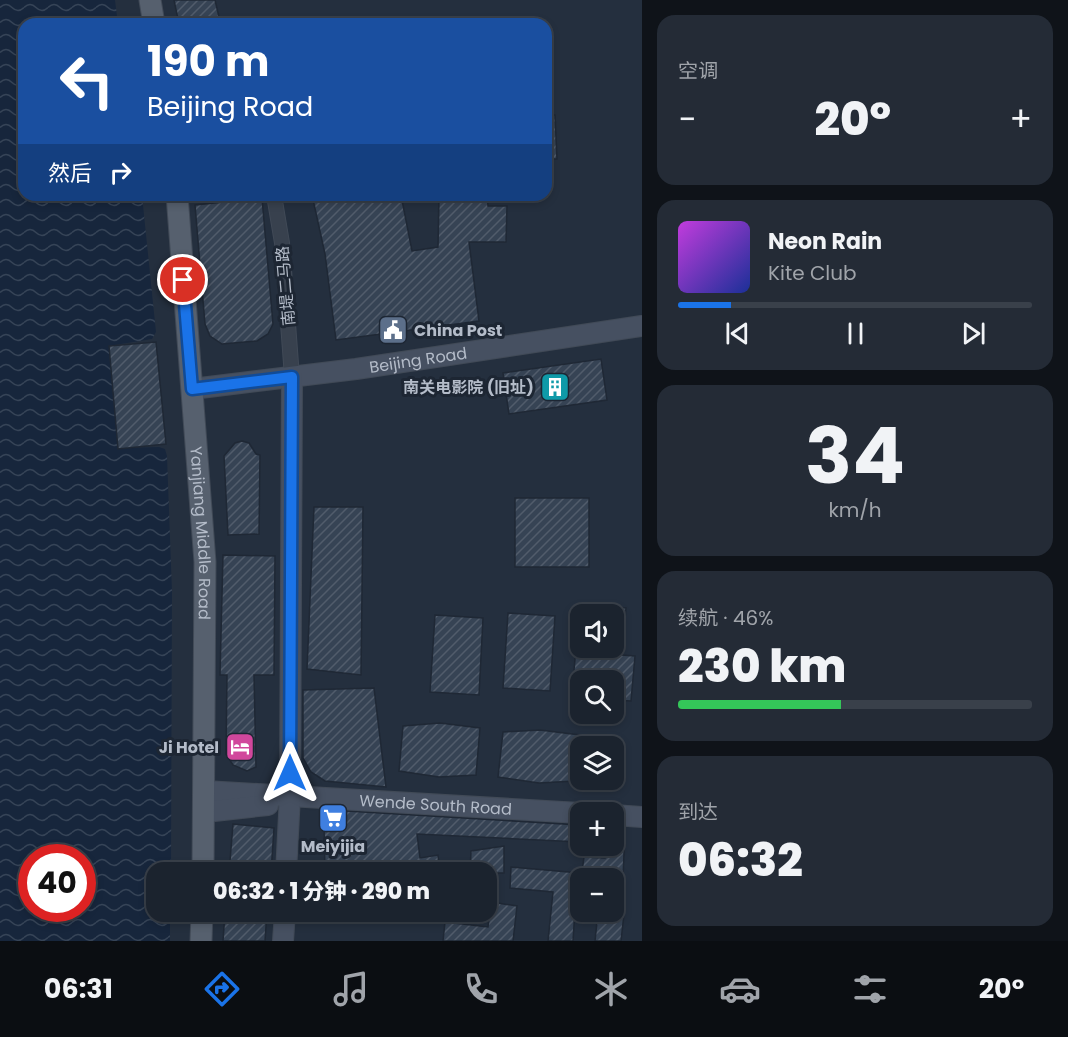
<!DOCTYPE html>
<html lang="zh">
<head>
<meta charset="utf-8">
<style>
	:root { --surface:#1b232e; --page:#242b36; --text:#f1f3f6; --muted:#a0a4aa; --line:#39404a; --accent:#1a73e8 }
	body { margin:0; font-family:Poppins,"Noto Sans SC",sans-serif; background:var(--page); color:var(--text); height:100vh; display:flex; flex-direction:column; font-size:22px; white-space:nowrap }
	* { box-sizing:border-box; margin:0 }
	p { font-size:20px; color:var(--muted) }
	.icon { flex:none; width:33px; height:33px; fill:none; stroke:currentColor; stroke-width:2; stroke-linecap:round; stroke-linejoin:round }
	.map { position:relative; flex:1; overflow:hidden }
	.panel { display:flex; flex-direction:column; gap:15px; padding:15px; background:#0f1319; width:426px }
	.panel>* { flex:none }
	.banner { position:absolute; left:18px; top:18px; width:534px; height:183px; border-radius:18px; box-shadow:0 3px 9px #0003,0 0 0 2px var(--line); background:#1a4fa0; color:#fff; overflow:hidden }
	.tools { position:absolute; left:570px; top:604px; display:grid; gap:12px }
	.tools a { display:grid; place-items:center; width:54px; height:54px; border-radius:12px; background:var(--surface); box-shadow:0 3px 9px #0003,0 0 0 2px var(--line); font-size:30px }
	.speed { position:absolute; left:18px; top:844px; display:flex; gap:12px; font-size:30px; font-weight:700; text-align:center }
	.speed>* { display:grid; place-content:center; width:78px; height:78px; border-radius:50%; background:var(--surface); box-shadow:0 3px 9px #0003,0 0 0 2px var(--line); line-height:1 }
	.speed .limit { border:9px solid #d22; background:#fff; color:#111 }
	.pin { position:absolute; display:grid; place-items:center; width:51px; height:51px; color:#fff; margin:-26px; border:3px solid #fff; border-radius:50%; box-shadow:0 2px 6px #0007 }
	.me { position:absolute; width:66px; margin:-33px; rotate:0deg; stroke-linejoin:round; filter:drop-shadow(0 0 4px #0008) }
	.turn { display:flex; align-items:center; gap:21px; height:126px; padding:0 30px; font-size:27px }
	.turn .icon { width:78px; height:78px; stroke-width:2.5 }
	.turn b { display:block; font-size:42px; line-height:51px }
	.then { display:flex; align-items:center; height:57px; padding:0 30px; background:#0003; gap:12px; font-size:22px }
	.big { font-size:45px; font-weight:800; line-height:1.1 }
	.panel .tile { flex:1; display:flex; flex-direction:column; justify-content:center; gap:9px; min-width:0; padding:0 21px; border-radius:18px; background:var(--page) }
	.panel .dial { align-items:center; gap:0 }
	.dial b { font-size:78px; line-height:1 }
	.song { display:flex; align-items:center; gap:18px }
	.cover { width:72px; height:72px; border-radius:9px; background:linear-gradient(135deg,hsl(290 70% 55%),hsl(230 70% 35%)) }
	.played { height:6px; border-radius:3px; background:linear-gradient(90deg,var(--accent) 15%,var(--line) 15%) }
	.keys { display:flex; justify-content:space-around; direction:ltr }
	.heat { display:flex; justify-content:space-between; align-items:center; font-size:33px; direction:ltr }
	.charge { height:9px; border-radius:4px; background:linear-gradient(90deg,#34c759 46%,var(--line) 0) }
	.trip { position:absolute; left:146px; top:862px; width:351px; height:60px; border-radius:18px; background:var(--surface); box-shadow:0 3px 9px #0003,0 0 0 2px var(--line); font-weight:800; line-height:60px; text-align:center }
	.tabs { display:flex; height:96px; justify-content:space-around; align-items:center; background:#0b0e12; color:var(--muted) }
	.tabs .icon { width:42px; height:42px }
	.tabs .current { color:var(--accent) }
	.tabs b { font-size:27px; color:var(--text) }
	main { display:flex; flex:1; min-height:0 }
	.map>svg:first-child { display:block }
	.pitch { fill:#263c3f }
	.water { fill:url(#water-waves); fill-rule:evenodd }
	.building { fill:url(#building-hatch); stroke:#1f2835; stroke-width:1.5 }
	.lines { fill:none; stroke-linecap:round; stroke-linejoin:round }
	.street-casing { stroke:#414a57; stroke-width:16 }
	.secondary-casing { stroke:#414a57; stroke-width:22 }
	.primary-casing { stroke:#414a57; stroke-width:23 }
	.street { stroke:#38414e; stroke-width:14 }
	.secondary { stroke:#465061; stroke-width:20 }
	.primary { stroke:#56606e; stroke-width:21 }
	.route-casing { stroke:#114b97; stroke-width:15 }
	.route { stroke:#1a73e8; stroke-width:10 }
	.labels { text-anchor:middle; stroke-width:6; stroke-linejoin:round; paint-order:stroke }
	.street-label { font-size:16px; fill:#b4bcc9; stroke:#1d2633 }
	.poi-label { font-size:16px; font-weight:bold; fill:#b4bcc9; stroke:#1d2633; text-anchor:end }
</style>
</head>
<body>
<main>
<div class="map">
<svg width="642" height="941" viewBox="0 0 642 941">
	<defs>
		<pattern id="water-waves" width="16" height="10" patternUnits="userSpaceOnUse" patternTransform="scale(1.5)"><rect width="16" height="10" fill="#17263c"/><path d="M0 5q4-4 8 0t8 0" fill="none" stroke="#364457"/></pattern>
		<pattern id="building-hatch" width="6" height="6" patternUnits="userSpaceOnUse" patternTransform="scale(1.5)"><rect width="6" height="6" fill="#364354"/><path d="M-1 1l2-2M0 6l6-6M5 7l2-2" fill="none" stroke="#515c6b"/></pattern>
	</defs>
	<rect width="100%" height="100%" fill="#242f3e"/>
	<path class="pitch" d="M344,912H401L402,915L346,924Z"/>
	<path class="water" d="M0,0H115L118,24H24V195H142L156,332L152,339L109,346V352L118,448L159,447L165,449L167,456L172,591L171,873H156V912H170V941H0ZM32,858H82V909H32Z"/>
	<path class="building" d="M174,0H215L219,17L179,24Z
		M546,115H555L557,159H546Z
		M312,195H401L412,251L438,247L439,195H487L488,206H507L506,242H469L479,321L336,340L325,254Z
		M262,198L273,324L268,334L257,341L222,344L210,336L205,324L195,205Z
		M156,342L166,444L118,449L109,346Z
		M601,359L607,400L509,414L503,373Z
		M242,441L249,443L256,454L260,455L259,534L228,535L224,456L235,443Z
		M515,498H589V567H515Z
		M314,507H363L361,675L307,669Z
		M223,555L275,556L274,675H254L256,767L247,771L233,765L226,754L227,675H220Z
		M580,604L626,608L622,655L635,656L631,701L614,700V681H573L576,648H614V615H579Z
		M508,613L555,616L550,691L503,688Z
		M435,615L483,618L479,695L430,692Z
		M374,688L386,787L325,781L311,772L303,758V690Z
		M440,723L480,728L476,775L439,777L399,771L403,726Z
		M540,730L580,735L575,781L539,783L498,777L503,732Z
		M330,810L580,825V842L417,834L420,858L438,855L440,873H325L324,825Z
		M233,824L274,828L271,873H229Z
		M614,827L625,828L623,879H581L584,857L605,858V846H614Z
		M504,846V873H470L471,851Z
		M511,867L580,873V894H576L573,941H548L553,892L510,888Z
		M491,902L517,906L513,941H443L445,922L488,927Z
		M225,912H267L265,941H223Z
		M598,912L624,914L621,941H595Z"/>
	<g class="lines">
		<g class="street-casing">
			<path id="street" d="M274,195L282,243L292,377"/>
		</g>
		<g class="secondary-casing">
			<g id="secondary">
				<path id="s1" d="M192,389L356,369L642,326"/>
				<path id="s2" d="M205,791L580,813"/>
				<path d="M205,812L268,805"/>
				<path d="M614,815L642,817"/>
				<path d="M286,873L290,795L292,377"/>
				<path d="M283,941L285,912"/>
			</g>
		</g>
		<g class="primary-casing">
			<g id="primary">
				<path d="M150,0L154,24"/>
				<path id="s3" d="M177,195L205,562L203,873"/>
				<path d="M201,941L202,912"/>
			</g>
		</g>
		<use href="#street" class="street"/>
		<use href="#secondary" class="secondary"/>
		<use href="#primary" class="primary"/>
	</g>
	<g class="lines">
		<g class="route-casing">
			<path id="route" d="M183,280L192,389L292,377L290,773"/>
		</g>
		<use href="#route" class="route"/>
	</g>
	<defs>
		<g id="civic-square" transform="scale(1.5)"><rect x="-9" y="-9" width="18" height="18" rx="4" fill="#5c6f8a" stroke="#1d2633"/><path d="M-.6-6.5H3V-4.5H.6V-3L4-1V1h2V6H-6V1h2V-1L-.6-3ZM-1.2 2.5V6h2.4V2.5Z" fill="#fff"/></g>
		<g id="building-square" transform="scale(1.5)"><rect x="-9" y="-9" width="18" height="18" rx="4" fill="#0f9aa8" stroke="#1d2633"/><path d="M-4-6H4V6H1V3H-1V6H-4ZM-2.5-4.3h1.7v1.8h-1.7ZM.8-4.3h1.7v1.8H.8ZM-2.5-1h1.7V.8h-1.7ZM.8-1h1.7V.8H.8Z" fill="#fff"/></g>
		<g id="hotel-square" transform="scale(1.5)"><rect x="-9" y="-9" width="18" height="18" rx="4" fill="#d1479c" stroke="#1d2633"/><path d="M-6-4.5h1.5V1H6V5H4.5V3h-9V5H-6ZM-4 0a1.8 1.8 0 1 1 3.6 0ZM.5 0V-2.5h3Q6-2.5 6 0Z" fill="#fff"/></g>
		<g id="supermarket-square" transform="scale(1.5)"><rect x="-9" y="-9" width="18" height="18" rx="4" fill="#3f7fe0" stroke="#1d2633"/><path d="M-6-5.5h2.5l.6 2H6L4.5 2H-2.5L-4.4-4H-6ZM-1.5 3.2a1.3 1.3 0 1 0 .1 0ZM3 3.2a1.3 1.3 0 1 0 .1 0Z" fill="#fff"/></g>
	</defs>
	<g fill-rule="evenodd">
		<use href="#civic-square" x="393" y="330"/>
		<use href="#building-square" x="555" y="387"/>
		<use href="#hotel-square" x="240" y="747"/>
		<use href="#supermarket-square" x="333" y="818"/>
	</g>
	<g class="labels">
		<g class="street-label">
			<text transform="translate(285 286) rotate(-95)" y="6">南堤二马路</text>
			<text dy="6" stroke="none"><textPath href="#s1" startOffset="228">Beijing Road</textPath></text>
			<text dy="6" stroke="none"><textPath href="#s3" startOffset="339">Yanjiang Middle Road</textPath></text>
			<text dy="6" stroke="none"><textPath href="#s2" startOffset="231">Wende South Road</textPath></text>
		</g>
		<g class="poi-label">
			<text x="414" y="336" text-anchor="start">China Post</text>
			<text x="534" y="393">南关电影院 (旧址)</text>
			<text x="219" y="753">Ji Hotel</text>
			<text x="333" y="852" text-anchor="middle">Meiyijia</text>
		</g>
	</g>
</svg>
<div class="tools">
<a><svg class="icon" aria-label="sound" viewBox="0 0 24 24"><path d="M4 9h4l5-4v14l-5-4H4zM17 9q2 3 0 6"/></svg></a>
<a><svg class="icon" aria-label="search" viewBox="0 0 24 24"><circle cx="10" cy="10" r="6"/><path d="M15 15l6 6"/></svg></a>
<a><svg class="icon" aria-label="layers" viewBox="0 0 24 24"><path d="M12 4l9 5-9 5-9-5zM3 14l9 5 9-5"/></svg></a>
<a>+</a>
<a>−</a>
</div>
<div class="speed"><div class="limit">40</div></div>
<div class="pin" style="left:183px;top:280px;background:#d93025"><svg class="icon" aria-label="arrive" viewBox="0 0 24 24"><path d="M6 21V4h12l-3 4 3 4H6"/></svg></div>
<svg class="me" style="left:290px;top:773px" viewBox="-20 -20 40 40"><path d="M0-17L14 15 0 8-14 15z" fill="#1a73e8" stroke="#fff" stroke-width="4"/></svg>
<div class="trip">06:32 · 1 分钟 · 290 m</div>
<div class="banner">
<div class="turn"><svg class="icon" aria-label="left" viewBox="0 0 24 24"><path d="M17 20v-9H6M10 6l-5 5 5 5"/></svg><div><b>190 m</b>Beijing Road</div></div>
<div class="then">然后<svg class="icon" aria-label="right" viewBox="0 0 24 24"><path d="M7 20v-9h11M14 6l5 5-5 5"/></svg></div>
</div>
</div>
<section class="panel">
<div class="tile"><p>空调</p>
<div class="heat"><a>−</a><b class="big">20°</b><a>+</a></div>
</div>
<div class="tile">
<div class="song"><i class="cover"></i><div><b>Neon Rain</b><p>Kite Club</p></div></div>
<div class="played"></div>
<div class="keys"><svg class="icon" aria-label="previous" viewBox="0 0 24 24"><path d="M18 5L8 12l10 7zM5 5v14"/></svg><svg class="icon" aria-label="pause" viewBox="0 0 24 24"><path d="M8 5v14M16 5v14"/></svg><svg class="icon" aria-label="next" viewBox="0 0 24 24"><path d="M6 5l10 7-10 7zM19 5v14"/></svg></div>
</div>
<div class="tile dial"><b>34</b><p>km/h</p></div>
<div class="tile"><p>续航 · 46%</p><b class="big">230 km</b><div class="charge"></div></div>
<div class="tile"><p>到达</p><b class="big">06:32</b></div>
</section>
</main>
<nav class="tabs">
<b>06:31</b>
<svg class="icon current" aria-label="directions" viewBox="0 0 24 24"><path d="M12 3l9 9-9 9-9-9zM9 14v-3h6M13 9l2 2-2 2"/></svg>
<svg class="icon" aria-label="music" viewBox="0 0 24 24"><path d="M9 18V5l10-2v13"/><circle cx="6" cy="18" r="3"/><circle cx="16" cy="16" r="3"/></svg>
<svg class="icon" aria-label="phone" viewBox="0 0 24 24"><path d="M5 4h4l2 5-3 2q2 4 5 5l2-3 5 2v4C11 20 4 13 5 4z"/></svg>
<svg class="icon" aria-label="climate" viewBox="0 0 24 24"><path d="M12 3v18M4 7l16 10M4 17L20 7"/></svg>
<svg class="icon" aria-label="car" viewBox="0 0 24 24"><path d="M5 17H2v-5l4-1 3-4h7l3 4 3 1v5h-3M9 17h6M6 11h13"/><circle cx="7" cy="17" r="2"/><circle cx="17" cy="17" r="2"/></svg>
<svg class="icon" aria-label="filters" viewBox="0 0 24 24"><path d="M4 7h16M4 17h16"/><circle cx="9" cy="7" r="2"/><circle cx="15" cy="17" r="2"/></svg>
<b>20°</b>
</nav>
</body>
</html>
